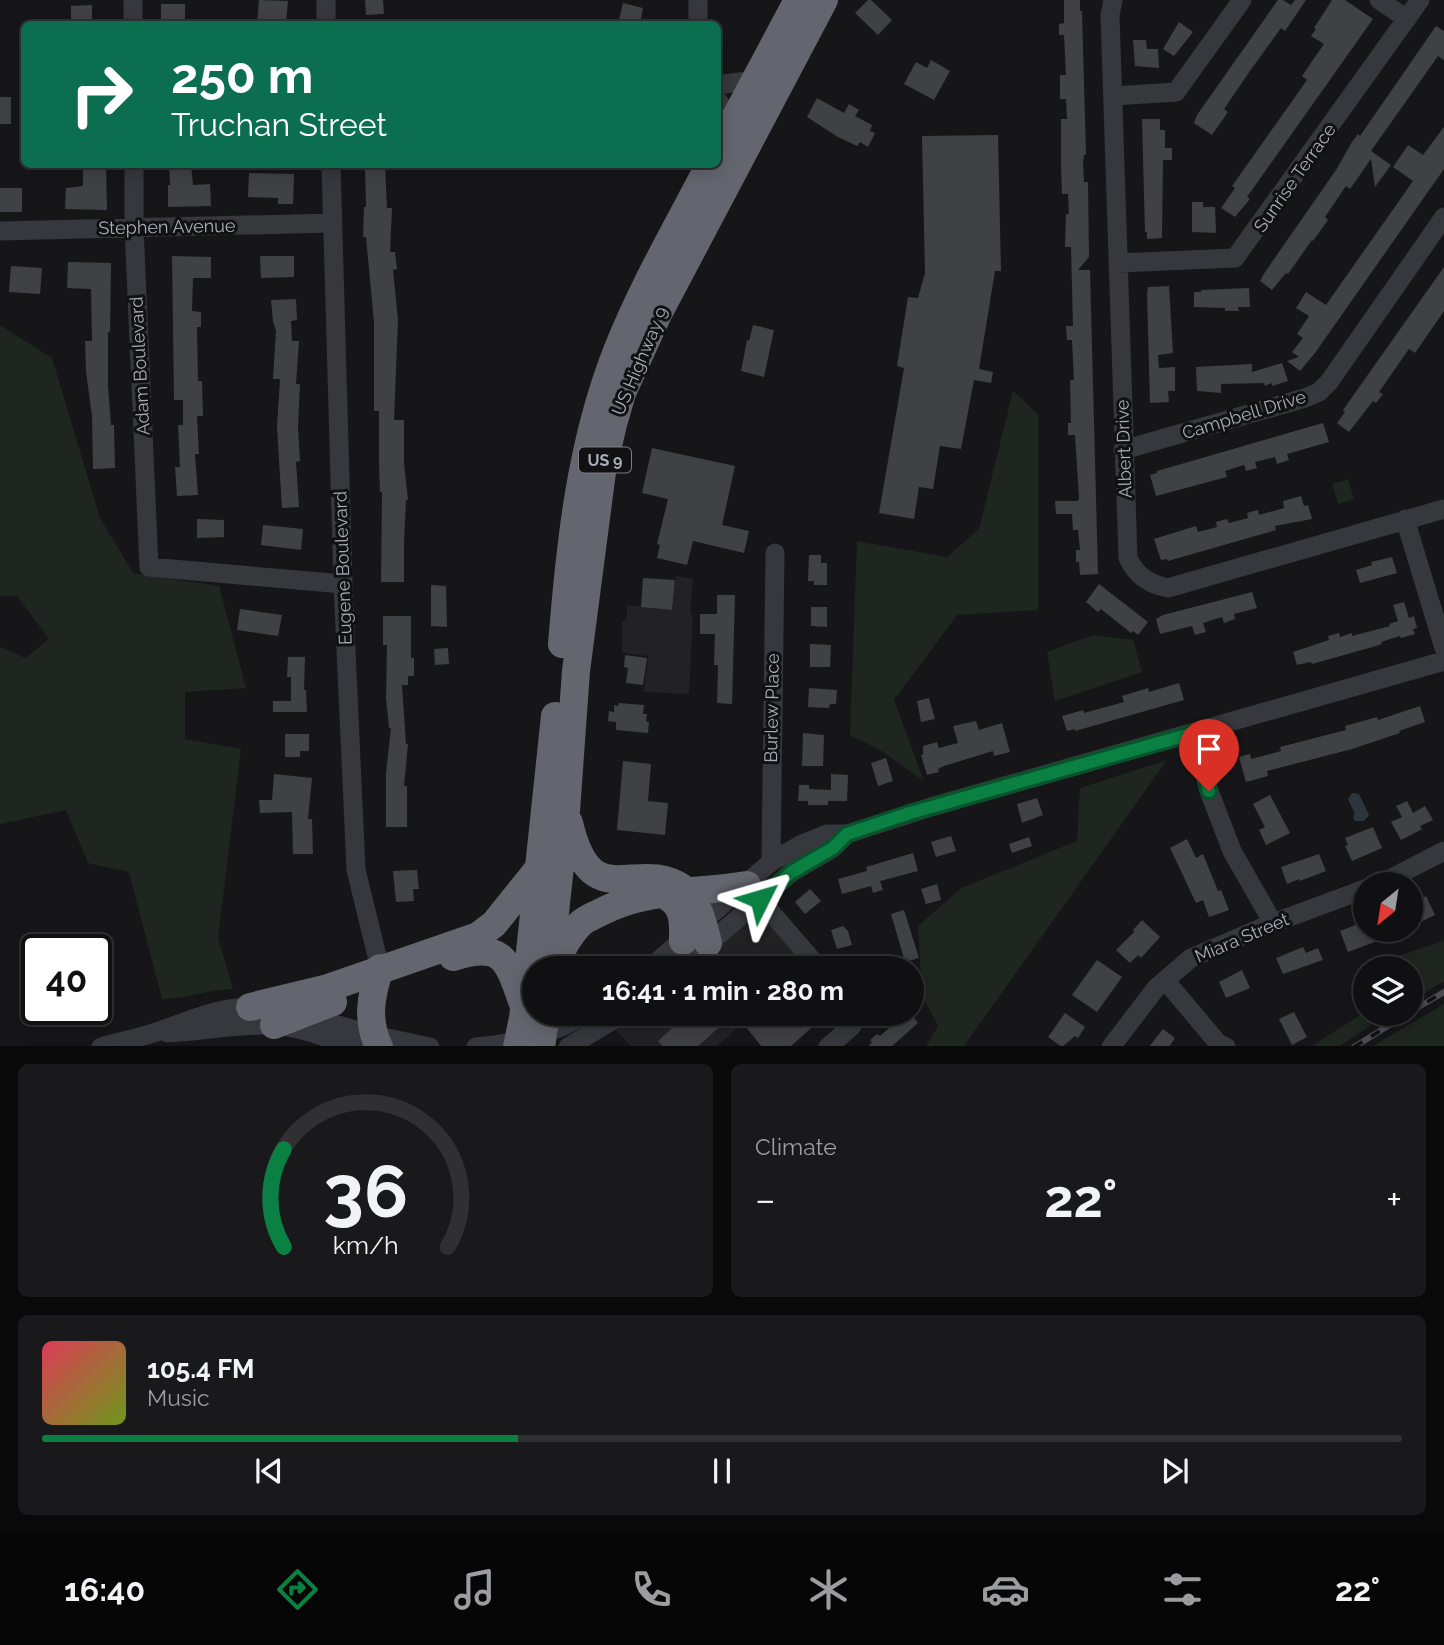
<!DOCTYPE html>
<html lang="en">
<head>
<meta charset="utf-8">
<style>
	:root { --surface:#101012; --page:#19191b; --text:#f1f3f6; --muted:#9c9d9f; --line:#303032; --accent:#0b8043 }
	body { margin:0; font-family:Raleway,sans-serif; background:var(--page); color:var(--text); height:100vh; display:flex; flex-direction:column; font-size:26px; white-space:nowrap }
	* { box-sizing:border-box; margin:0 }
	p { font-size:23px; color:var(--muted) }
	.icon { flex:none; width:38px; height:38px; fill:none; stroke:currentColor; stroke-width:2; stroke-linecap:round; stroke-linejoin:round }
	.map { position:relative; height:1046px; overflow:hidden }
	.details { display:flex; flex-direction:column; gap:18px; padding:18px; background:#09090a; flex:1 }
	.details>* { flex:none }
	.top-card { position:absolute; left:21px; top:21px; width:700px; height:147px; border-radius:10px; box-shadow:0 4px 18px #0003,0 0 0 2px var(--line); background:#0b6e4f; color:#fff; overflow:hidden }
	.needle { width:46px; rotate:210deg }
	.fabs { position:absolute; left:1353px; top:872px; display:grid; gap:14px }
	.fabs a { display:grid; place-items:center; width:70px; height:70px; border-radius:50%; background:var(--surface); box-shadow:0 4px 18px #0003,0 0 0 2px var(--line); font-size:35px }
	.speed { position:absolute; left:21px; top:934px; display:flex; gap:14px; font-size:35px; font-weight:700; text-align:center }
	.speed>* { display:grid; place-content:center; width:91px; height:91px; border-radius:50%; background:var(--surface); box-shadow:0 4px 18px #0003,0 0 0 2px var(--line); line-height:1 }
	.speed .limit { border:4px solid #111; border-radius:10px; background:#fff; color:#111 }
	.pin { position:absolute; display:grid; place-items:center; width:60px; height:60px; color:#fff; margin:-72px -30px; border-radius:50% 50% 50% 0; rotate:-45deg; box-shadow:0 0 7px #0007 }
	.pin .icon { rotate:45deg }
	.me { position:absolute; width:77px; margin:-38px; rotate:50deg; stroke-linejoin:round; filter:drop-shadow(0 0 5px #0008) }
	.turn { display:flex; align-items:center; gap:24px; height:147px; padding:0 35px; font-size:32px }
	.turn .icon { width:91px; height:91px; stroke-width:2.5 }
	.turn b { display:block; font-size:49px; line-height:60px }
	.big { font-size:52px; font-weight:700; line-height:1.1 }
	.details .card { flex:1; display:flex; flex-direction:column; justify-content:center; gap:10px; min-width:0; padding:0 24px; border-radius:10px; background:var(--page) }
	.details .dial { align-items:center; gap:0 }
	.dial svg { height:182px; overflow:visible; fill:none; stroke:var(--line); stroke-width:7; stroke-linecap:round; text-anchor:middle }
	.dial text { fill:var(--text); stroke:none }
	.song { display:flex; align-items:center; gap:21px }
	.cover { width:84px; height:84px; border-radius:10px; background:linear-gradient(135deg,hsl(350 70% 55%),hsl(80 70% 35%)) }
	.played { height:7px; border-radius:4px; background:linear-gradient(90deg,var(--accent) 35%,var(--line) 35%) }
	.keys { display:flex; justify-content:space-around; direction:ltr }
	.heat { display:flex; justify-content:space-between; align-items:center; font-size:38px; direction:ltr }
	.details .tiles { flex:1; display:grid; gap:18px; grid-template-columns:1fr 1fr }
	.card:last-child { grid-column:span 2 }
	.trip { position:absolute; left:522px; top:956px; width:402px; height:70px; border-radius:35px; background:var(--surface); box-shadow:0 4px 18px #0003,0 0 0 2px var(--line); font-weight:700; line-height:70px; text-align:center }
	.tab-bar { display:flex; height:112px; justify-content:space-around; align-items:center; background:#060607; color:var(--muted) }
	.tab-bar .icon { width:49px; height:49px }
	.tab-bar .on { color:var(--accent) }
	.tab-bar b { font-size:32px; color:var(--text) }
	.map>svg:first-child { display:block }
	.built { fill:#222225 }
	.green { fill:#1e261f }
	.water { fill:#2c353c }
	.building { fill:#404145 }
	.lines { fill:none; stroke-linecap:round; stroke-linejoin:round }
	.minor { stroke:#37383d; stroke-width:19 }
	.highway { stroke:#63666e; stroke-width:28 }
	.rail-casing { stroke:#4a4c52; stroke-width:6 }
	.rail { stroke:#111113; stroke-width:3.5; stroke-dasharray:10; stroke-linecap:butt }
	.route-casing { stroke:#07532c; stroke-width:18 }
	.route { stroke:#0b8043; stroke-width:12 }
	.labels { text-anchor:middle; stroke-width:6; stroke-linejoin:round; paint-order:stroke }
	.shield { fill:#111113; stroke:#7b7e86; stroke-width:2 }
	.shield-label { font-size:16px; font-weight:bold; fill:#a8adb8 }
	.street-label { font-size:18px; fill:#a8adb8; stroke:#111113 }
</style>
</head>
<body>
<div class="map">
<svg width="1444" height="1047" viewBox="0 0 1444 1047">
	<rect width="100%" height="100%" fill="#161618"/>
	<path class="built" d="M676,576L693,579L690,614L693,615L689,694L644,692L648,656L622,653V623L627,617V605L672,610Z
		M760,899L813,961L806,968H680Z
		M625,1013H755L717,1046H631L609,1023Z"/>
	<path class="green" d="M0,325L52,358L100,518L133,573L219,586L246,688L185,692V739L241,749L218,938L233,989C208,989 186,999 162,999L129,872L88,863L66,810L0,824V647L25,658L49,639L17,596H0Z
		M1013,391L1038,414V610L957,615L894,700L924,781L877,748L850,736L857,541L947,557L979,529Z
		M1348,479L1354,499L1338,504L1332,484Z
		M1093,635L1133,640L1142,672L1055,701L1047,652Z
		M1167,760L964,1046H926L938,1026L922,996L918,926L961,888L1077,841L1080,788Z
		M1444,941V981L1411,1001L1410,968H1365V1006L1357,969Z
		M1444,1004V1046H1373Z
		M1365,1012L1389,1013L1340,1046H1312Z"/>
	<path class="water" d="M1352,793L1359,794L1369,815L1364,821H1355L1353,816L1355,814L1348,799Z"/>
	<path class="building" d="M259,0L288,1L286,24H257Z
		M365,0H383L384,14L366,15Z
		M868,0H871L892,20L878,35L855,13Z
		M1064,0H1080V11H1082L1086,155H1084L1083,162L1084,182H1088L1089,257L1078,270H1090L1098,574L1080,575L1079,562H1076V550H1080L1078,530H1073L1072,514H1056L1055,501H1078L1079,498L1075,435H1068V423H1071L1070,380H1074L1072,340H1067L1066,326H1073L1071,247H1065L1066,214H1069L1068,194H1062L1061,167V119H1067L1066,99H1060V75H1066L1064,35H1059V24L1064,23Z
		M1278,0H1283L1291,5L1295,0H1306L1285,31L1281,28L1250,71L1224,109L1228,112L1212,135L1194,123L1197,115Z
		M1332,0H1345L1373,19L1247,197L1250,199L1235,217L1221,208L1235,188L1232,186L1307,80L1302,76L1324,44L1311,36L1316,29L1314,28Z
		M623,3L643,8L640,24H627L628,22L619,20Z
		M161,4H185V24H161Z
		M92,5V24H71V6Z
		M1179,22L1193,32L1174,56L1163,49Z
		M1436,26L1444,31V60L1438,56L1371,151L1391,165L1375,187L1371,159L1350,189L1346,186L1325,217L1328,220L1313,241L1312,240L1288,274L1286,273L1272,290L1260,281L1265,272L1336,170L1352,142L1358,134L1360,136Z
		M1133,40H1146L1147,49H1158L1159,68L1135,66Z
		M931,60L950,71L934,100L904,84L916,62L927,68Z
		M0,97H11V124H0Z
		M817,98L844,113L849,104L859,110L855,116L872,125L870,131L875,133L868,147L860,142L857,146L838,137L807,117Z
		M1142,119H1160V130H1165V148H1172V160H1163L1162,238L1147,239V232H1145Z
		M1444,127V169L1315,353L1300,371L1287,361L1299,357L1292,352L1303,338L1297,334L1309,316L1296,308L1306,292L1326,305L1413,181L1393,167L1408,145L1423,155Z
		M998,135L1001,271H995L979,369L993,372L991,383L974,380L961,449L940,446L933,489L919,487L914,519L879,513L904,368L897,366L908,297L918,298L925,273L922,136Z
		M83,164H106L107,210L65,209L66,188L83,186Z
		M169,164H191L193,185L210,184L211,206L168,207V185H170Z
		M372,164H385L387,208H392L390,252H395L397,269L393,270L398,320L394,420H404V463L408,500H406L404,543V582H381L382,492H380L379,465V411H374V322L366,237H363L364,207H366L365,168H372Z
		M249,173L294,174L293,204H278V198L248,197Z
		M0,188H22V212H0Z
		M1192,202H1203V207H1215L1216,233L1192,232Z
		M172,256L211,257V278H193L192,311L201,312V327H197L198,381H202L203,416H197L199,454H195L198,495L177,496L175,467H180L178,425H183V400H174Z
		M260,256H294V277L261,278Z
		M68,262L111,263L110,332H108V386L111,425H114L115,468L93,469L92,416L86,372L85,341H92L91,289L67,288Z
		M11,266L42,268L40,294L9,292Z
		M1444,267V311L1415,353L1409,349L1379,392L1383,394L1376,403L1373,401L1349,432L1337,423L1345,412L1343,410Z
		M1169,286L1173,353L1158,355L1159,368L1175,367V391H1168L1169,402L1150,403L1147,294L1148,287Z
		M1249,288L1250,307H1238L1239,311H1225V308L1194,307V292H1201V290Z
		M296,299L297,320L291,321L292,341H299L296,384H300L298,427L300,461L296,462L299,507L282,508L277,427L280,379H273L276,331L273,321L271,300Z
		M753,325L774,330L764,377L741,371L747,340L749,341Z
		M1282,363L1288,381L1272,386V383L1265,386L1264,383L1221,384V393L1197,391L1196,367L1252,364V372Z
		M1323,423L1329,442L1287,454L1289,460L1277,464L1275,457L1255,462L1257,468L1246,471L1244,465L1225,471L1227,477L1156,496L1150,475L1157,473V471Z
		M652,448L735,466L722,525L749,531L744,553L693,541L687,565L657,558L660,545L657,544L668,499L642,493Z
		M1301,496L1304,506L1308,505L1312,519L1275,526L1276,530L1168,561L1167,559L1161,560L1154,539L1196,526L1198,532L1217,527L1216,522L1227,519L1229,523L1248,518L1247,513L1258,510L1259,515L1284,508L1283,501Z
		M197,519L224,520V537L197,538Z
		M263,525L303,529L301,550L261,545Z
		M809,555H821V563H827V585H814V581H808Z
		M1392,557L1397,573L1360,583L1356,570L1372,565L1371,562Z
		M643,578L675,580L672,610L641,607Z
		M1099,584L1148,622L1138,635L1133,631L1131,633L1101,609L1098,612L1086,602Z
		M431,585L446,586L447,627L431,626Z
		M1252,592L1257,608L1234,614L1235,619L1224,623L1222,617L1203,623L1206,632L1195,635L1192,626L1160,634L1156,619L1163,615Z
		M717,595H735L732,704L717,703L718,665H714L715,634H700V614H717Z
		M1404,602L1409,618L1414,616L1417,628L1413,629L1415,634L1401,638L1400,636L1381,642L1382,644L1376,646L1312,664L1311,662L1297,665L1293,652L1329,640L1328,636L1339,633L1340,637L1352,633V636L1390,626L1389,624L1398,621L1393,605Z
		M811,607H827V627L811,626Z
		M240,609L282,615L278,636L237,630Z
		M383,616H411V658H414V676H408V685H402L406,744H408L404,786H407V827H386V773L391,728H389L386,698L387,645H383Z
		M810,644L831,645L830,667H810Z
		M448,648L449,664L435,665L434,649Z
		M625,655L647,658L643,685L626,683L628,668L624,667Z
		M288,657H305L304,690H306L307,712H273V701H291V677H287Z
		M1179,683L1184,700L1075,731V729L1067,731L1062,716L1083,710L1084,713L1124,702L1122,696L1148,688L1149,692Z
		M809,688L837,690L836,704H830L829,708L808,707Z
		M929,698L935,719L921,722L917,701Z
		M619,703L644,705L643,714H647L646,721L649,722L648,733L616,730V722L608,721L609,711L614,712V705L618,706Z
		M1420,706L1425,722L1399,731L1400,733L1352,749L1267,771L1268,776L1246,782L1239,757L1250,754L1251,759L1281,751L1280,747L1346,730L1345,726L1377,717L1378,720Z
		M976,721L979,730L1002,723L1010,752L994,756L993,751L944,766L938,769L939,772L927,775L921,755H923V746L937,742L939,748L958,743L953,726Z
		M803,733L824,735L823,766H802Z
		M285,734H309V751H300V757H285Z
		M886,758L893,781L878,786L871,763Z
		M623,761L651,764L648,801L668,803L665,835L617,830Z
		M274,774L312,778L308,819H312L313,854H293L292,812L260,813L259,800H272Z
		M831,774L848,775L847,801H828V805H808V801H798L799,785H809V789L831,790Z
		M1270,795L1290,833L1266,845L1259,830L1265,827L1253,804Z
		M1037,798L1043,815L1022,823L1017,804Z
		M1407,801L1413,813L1425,806L1433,820L1420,826L1422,829L1413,834L1401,840L1391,822L1402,817L1396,806Z
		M1373,827L1382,848L1352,861L1345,846L1348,845L1345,838Z
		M951,836L956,851L936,857L931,842Z
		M1029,837L1032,846L1012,853L1009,844Z
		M1187,839L1196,858L1203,854L1218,891L1221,890L1229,910L1209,917L1203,900L1196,903L1170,848Z
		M913,853L918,871L880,881L883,890L873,893L871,886L842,894L838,879L867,871L866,867Z
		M1319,854L1326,871L1300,881L1299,879L1287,884L1281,867Z
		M417,870L419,889H413L414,901L396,902L393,871Z
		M937,884L941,900L926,904L921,889Z
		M810,889L821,901L805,914L795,902Z
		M1426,896L1435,915L1410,927V905Z
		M904,910L919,958L905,962L891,914Z
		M1142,920L1160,937L1141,958L1138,955L1130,963L1116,950L1134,932L1133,930Z
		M1361,923L1362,926L1365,925V929L1407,930L1348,952L1340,931Z
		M843,926L848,931L852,945L837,949L831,930Z
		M1303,947L1306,953L1318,948L1323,960L1283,974L1276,958Z
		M871,954L872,968H857L856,955Z
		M1097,960L1122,977L1097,1012L1072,995Z
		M1242,970L1250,988L1226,998L1219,982Z
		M1294,1012L1307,1037L1292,1045L1279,1019Z
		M688,1013H735L697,1047H663L658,1041Z
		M760,1013H828L790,1047H762L745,1026Z
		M906,1013H910L918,1023L891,1047H868L872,1042L870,1040L877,1034L880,1036Z
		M1065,1013L1085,1027L1078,1038L1075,1036L1062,1047L1048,1037Z
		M1163,1029L1175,1038L1169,1047H1149Z"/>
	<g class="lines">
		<path class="minor" d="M133,0V24
			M326,0V24
			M1113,0L1110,15L1128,558C1136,575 1148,584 1168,588L1444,509
			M1379,0L1407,19
			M698,24V0
			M718,85L754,80
			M1113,96L1176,92L1242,0
			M718,101L733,120
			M134,164V227L149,567L343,584
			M331,164L343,584L356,870L380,968
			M0,231L333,223
			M1118,263L1235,258L1420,0
			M1123,450L1305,398L1319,392L1329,382L1444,217
			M1405,519L1444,648
			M1194,733L1209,791L1232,851L1273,923
			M771,862L775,553
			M1380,884L1444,851
			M751,889L819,968
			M650,968L771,862L802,844L827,834H847L931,807L1444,661
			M680,968L792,872L833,848L847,834
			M1165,980L1218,1043L1226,1047
			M299,1014L373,1035L430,1047
			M167,1033C202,1031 236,1024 271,1025C299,1026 329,1039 356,1047
			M101,1047C117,1042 134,1039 150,1034C186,1023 223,1003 262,1008
			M476,1047C516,1043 553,1036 587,1013
			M568,1047L625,1013
			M828,1047L852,1026L856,1013
			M1111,1047L1156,988L1191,958L1273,923L1365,889"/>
		<path class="highway" d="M718,150L798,0
			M562,644C570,545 580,445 617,351C642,287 678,226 710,164
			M569,823C592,919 636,855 684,889C698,900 704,927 708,943
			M668,897C685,908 683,923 683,941
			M453,957C502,942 507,958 522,1001
			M555,965C561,950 568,936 580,924C585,919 593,916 599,913C649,887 694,894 747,885
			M549,968L566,811L576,671L602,472L613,424L622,393L657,316L824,0
			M250,1007L328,988L478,936L494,924L539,868
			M274,1025L333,1002
			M379,1047C366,1020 371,995 380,968
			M517,1047L523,1018L555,716
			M541,1047L546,1013"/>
		<g class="rail-casing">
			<path id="rail" d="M1410,1012L1444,992
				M1354,1047L1409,1013"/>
		</g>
		<use href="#rail" class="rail"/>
	</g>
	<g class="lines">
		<g class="route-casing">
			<path id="route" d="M760,899L792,872L833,848L847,834L910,813L1194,733L1209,791"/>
		</g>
		<use href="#route" class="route"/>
	</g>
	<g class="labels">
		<rect class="shield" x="579" y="447.5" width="52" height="25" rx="5"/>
		<g class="shield-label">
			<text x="605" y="466">US 9</text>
		</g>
		<g class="street-label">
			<text transform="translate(1295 178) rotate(-55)" y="6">Sunrise Terrace</text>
			<text transform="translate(167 227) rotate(-1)" y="6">Stephen Avenue</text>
			<text transform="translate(640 361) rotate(-67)" y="6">US Highway 9</text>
			<text transform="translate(140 366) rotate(-93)" y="6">Adam Boulevard</text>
			<text transform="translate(1244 415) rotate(-17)" y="6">Campbell Drive</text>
			<text transform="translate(1124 449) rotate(-92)" y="6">Albert Drive</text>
			<text transform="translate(343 568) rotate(-92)" y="6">Eugene Boulevard</text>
			<text transform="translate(772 708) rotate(-89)" y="6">Burlew Place</text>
			<text transform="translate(1242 938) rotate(-23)" y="6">Miara Street</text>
		</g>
	</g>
</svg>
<div class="fabs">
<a><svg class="needle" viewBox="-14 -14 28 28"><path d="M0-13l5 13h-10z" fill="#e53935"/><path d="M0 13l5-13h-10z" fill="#9c9d9f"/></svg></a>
<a><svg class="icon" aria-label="layers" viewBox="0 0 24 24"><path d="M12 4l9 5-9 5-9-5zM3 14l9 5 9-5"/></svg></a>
</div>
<div class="speed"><div class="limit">40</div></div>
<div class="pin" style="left:1209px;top:791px;background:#d93025"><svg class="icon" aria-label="arrive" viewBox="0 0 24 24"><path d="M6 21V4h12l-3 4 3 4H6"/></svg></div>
<svg class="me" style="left:760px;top:899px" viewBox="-20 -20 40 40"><path d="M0-17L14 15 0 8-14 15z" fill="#0b8043" stroke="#fff" stroke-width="4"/></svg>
<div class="trip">16:41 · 1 min · 280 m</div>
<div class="top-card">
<div class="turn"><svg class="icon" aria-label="right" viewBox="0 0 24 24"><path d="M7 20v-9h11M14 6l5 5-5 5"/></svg><div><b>250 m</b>Truchan Street</div></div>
</div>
</div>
<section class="details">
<div class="tiles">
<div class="card dial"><svg viewBox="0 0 100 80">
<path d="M14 69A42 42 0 1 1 86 69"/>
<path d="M14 69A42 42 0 0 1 14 26" stroke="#0b8043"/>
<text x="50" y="56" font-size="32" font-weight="700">36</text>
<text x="50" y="72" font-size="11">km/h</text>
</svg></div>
<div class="card"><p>Climate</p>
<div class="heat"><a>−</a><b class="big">22°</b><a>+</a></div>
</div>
<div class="card">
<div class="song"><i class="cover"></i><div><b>105.4 FM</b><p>Music</p></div></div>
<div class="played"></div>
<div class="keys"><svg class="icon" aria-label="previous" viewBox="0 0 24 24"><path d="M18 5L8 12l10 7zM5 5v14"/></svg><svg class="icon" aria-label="pause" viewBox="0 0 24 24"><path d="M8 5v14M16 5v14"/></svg><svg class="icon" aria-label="next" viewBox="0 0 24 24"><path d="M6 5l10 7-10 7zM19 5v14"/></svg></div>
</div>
</div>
</section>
<nav class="tab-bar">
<b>16:40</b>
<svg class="icon on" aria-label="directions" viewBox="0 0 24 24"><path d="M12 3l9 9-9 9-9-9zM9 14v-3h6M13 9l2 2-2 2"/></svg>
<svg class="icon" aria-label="music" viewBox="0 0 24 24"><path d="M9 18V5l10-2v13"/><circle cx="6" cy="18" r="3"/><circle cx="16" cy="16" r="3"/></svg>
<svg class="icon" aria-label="phone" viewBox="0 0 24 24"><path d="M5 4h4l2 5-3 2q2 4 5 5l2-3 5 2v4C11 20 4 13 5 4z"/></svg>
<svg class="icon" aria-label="climate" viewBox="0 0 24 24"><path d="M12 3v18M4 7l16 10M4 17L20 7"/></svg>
<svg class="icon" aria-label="car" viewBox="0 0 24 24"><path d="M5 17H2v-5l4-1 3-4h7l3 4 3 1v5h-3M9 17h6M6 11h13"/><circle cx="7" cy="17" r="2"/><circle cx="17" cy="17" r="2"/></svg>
<svg class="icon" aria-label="filters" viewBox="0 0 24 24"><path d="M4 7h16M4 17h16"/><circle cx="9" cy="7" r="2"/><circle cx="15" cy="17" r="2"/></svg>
<b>22°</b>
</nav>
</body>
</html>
